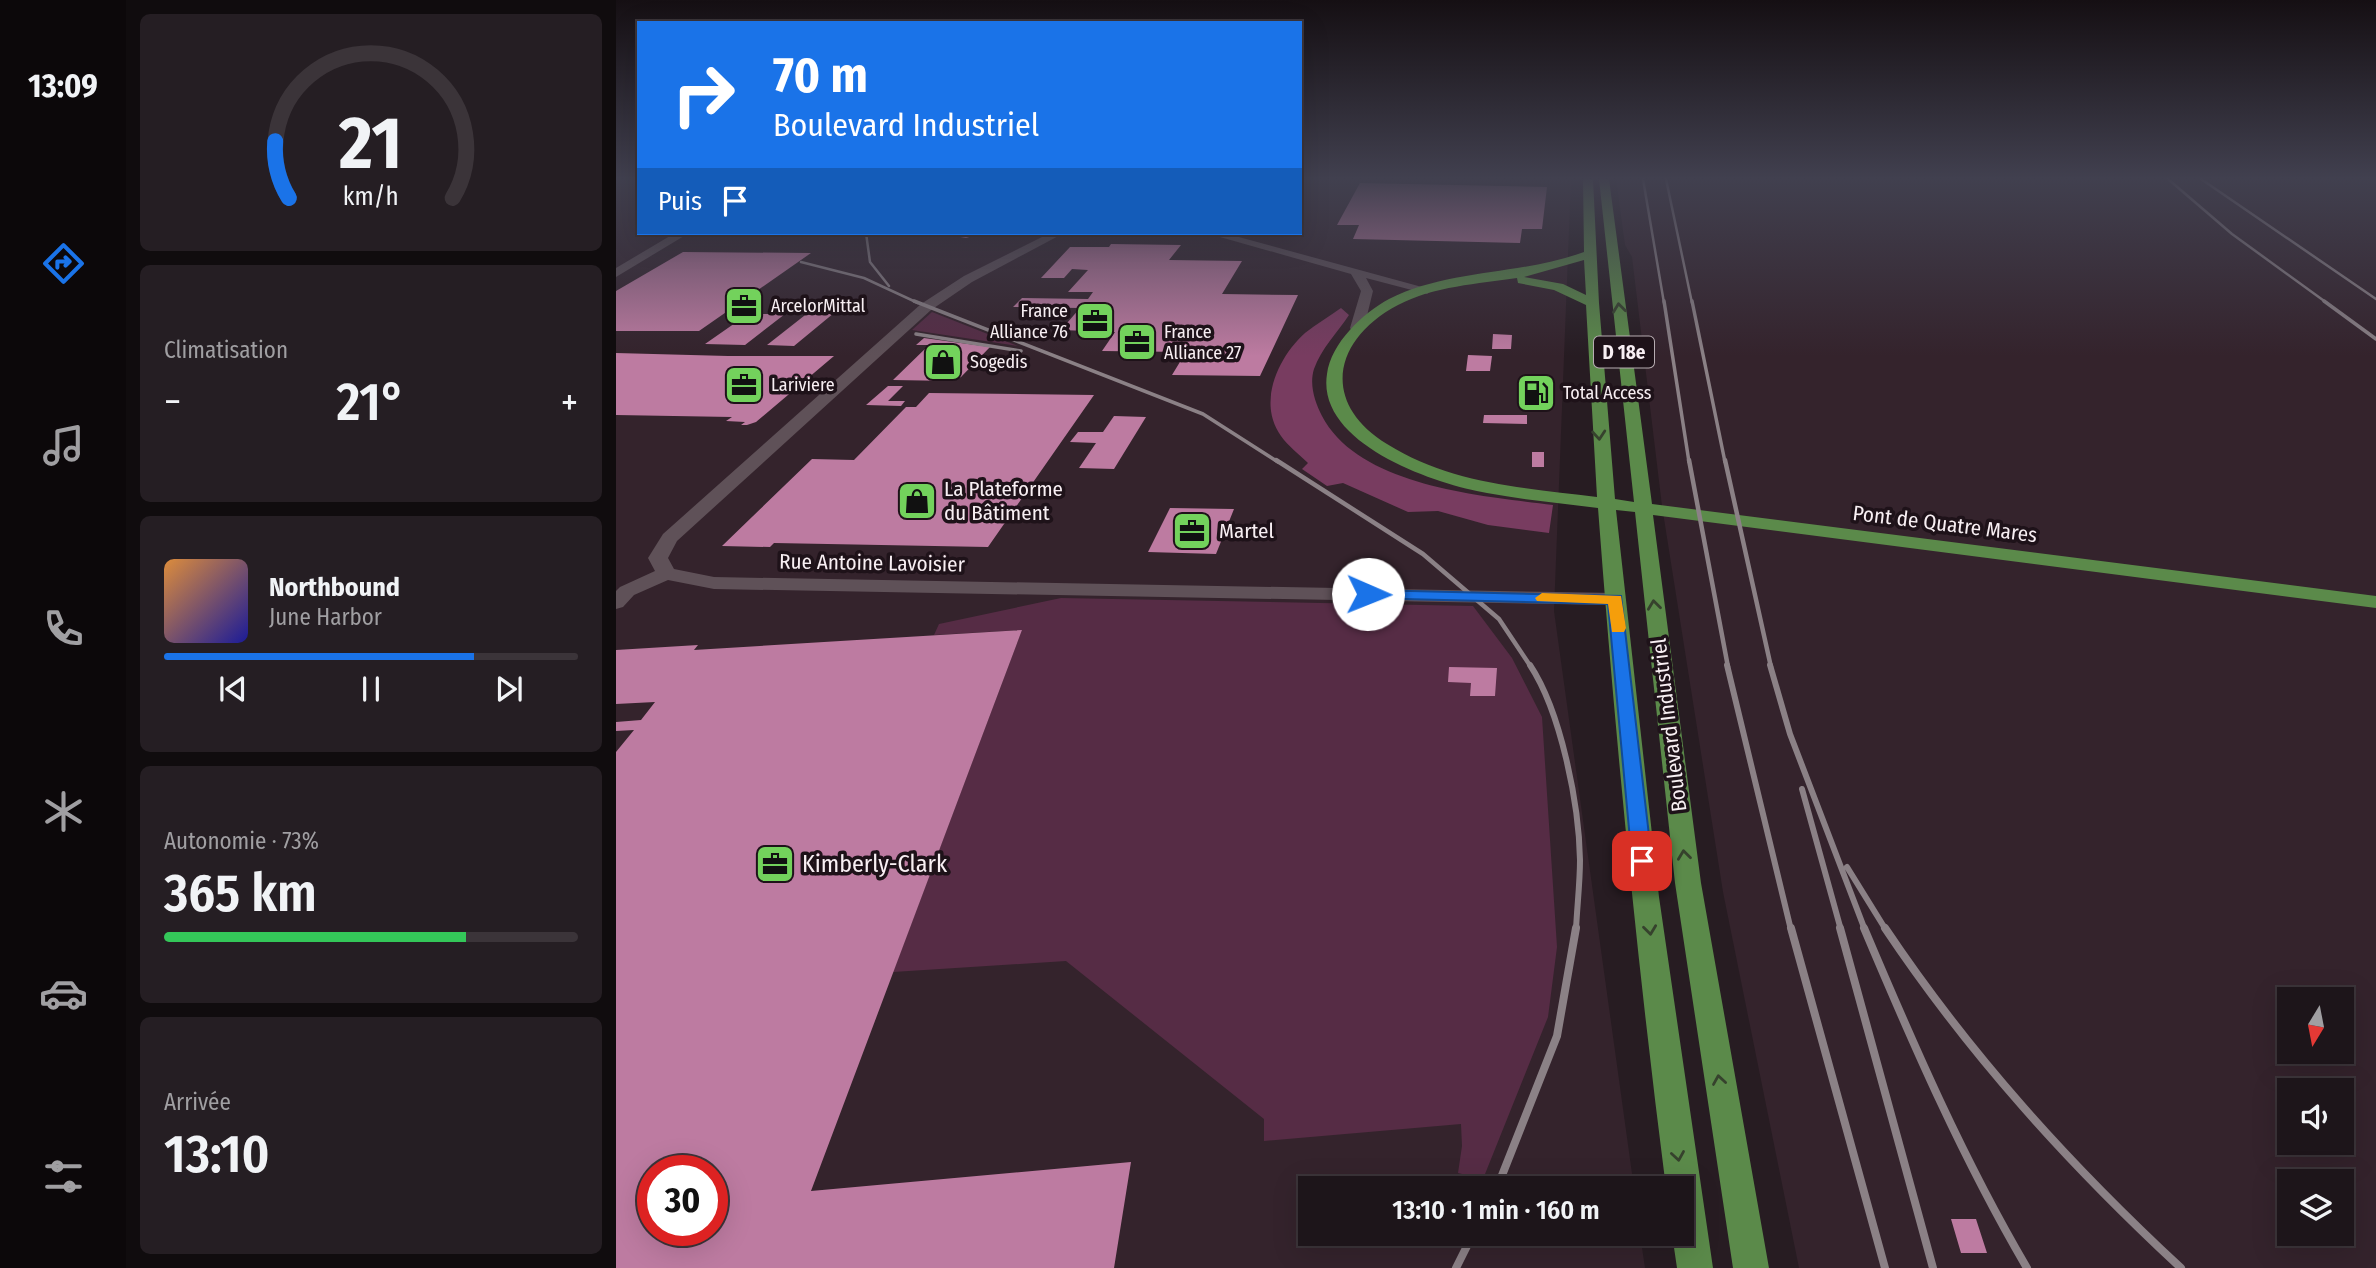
<!DOCTYPE html>
<html lang="fr">
<head>
<meta charset="utf-8">
<style>
	:root { --surface:#1d151a; --page:#251e23; --text:#f1f3f6; --muted:#a09fa2; --line:#3b3439; --accent:#1a73e8 }
	body { margin:0; font-family:"Fira Sans Condensed",sans-serif; background:var(--page); color:var(--text); height:100vh; display:flex; flex-direction:column; font-size:26px; white-space:nowrap }
	* { box-sizing:border-box; margin:0 }
	p { font-size:23px; color:var(--muted) }
	.icon { flex:none; width:38px; height:38px; fill:none; stroke:currentColor; stroke-width:2; stroke-linecap:round; stroke-linejoin:round }
	.map { position:relative; flex:1; overflow:hidden }
	.sheet { display:flex; flex-direction:column; gap:14px; padding:14px; background:#100c0e; width:490px }
	.sheet>* { flex:none }
	.banner { position:absolute; left:21px; top:21px; width:665px; height:214px; border-radius:0px; box-shadow:0 7px 28px #0002,0 0 0 2px var(--line); background:#1a73e8; color:#fff; overflow:hidden }
	.needle { width:46px; rotate:190deg }
	.tools { position:absolute; left:1661px; top:987px; display:grid; gap:14px }
	.tools a { display:grid; place-items:center; width:77px; height:77px; border-radius:0px; background:var(--surface); box-shadow:0 7px 28px #0002,0 0 0 2px var(--line); font-size:35px }
	.speed { position:absolute; left:21px; top:1155px; display:flex; gap:14px; font-size:35px; font-weight:700; text-align:center }
	.speed>* { display:grid; place-content:center; width:91px; height:91px; border-radius:50%; background:var(--surface); box-shadow:0 7px 28px #0002,0 0 0 2px var(--line); line-height:1 }
	.speed .limit { border:10px solid #d22; background:#fff; color:#111 }
	.pin { position:absolute; display:grid; place-items:center; width:60px; height:60px; color:#fff; margin:-30px; border-radius:14px; box-shadow:0 4px 10px #0006 }
	.me { position:absolute; width:77px; margin:-38px; rotate:91deg; stroke-linejoin:round; filter:drop-shadow(0 0 5px #0008) }
	.turn { display:flex; align-items:center; gap:24px; height:147px; padding:0 21px; font-size:32px }
	.turn .icon { width:91px; height:91px; stroke-width:2.5 }
	.turn b { display:block; font-size:49px; line-height:60px }
	.then { display:flex; align-items:center; height:66px; padding:0 21px; background:#0003; gap:14px; font-size:26px }
	.big { font-size:52px; font-weight:600; line-height:1.1 }
	.sheet .tile { flex:1; display:flex; flex-direction:column; justify-content:center; gap:10px; min-width:0; padding:0 24px; border-radius:10px; background:var(--page) }
	.sheet .dial { align-items:center; gap:0 }
	.dial svg { height:182px; overflow:visible; fill:none; stroke:var(--line); stroke-width:7; stroke-linecap:round; text-anchor:middle }
	.dial text { fill:var(--text); stroke:none }
	.song { display:flex; align-items:center; gap:21px }
	.cover { width:84px; height:84px; border-radius:10px; background:linear-gradient(135deg,hsl(30 70% 55%),hsl(240 70% 35%)) }
	.played { height:7px; border-radius:4px; background:linear-gradient(90deg,var(--accent) 75%,var(--line) 75%) }
	.keys { display:flex; justify-content:space-around; direction:ltr }
	.heat { display:flex; justify-content:space-between; align-items:center; font-size:38px; direction:ltr }
	.charge { height:10px; border-radius:5px; background:linear-gradient(90deg,#34c759 73%,var(--line) 0) }
	.trip { position:absolute; left:682px; top:1176px; width:396px; height:70px; border-radius:0px; background:var(--surface); box-shadow:0 7px 28px #0002,0 0 0 2px var(--line); font-weight:600; line-height:70px; text-align:center }
	main { display:flex; flex:1; min-height:0 }
	.menu { display:flex; flex-direction:column; width:126px; justify-content:space-around; align-items:center; background:#0c080a; color:var(--muted) }
	.menu .icon { width:49px; height:49px }
	.menu .on { color:var(--accent) }
	.menu b { font-size:32px; color:var(--text) }
	.map>svg:first-child { display:block }
	.built { fill:#34232c; fill-rule:evenodd }
	.green { fill:#562c45 }
	.forest { fill:#783c60 }
	.building { fill:#bd7ba1; fill-rule:evenodd }
	.lines { fill:none; stroke-linecap:round; stroke-linejoin:round }
	.minor { fill:#5f5158; fill-rule:evenodd }
	.major { fill:#5b8a4a; fill-rule:evenodd }
	.rail-far4 { stroke:#8b8186; stroke-width:2.5 }
	.rail-far3 { stroke:#8b8186; stroke-width:3.5 }
	.rail-far2 { stroke:#8b8186; stroke-width:4.5 }
	.rail-far1 { stroke:#8b8186; stroke-width:6 }
	.rail { stroke:#8b8186; stroke-width:8 }
	.oneway { stroke:#36422d }
	.route { fill:#1a73e8; stroke:#114b97; stroke-width:2 }
	.slow { fill:#f59e0b }
	.labels { text-anchor:middle; stroke-width:7; stroke-linejoin:round; paint-order:stroke }
	.far-poi-label { font-size:18px; fill:#f8eff3; stroke:#1e1219; text-anchor:start }
	.shield { fill:#1e1219; stroke:#b7adb2; stroke-width:2 }
	.shield-label { font-size:19px; font-weight:bold; fill:#f8eff3 }
	.poi-label { font-size:21px; fill:#f8eff3; stroke:#1e1219; text-anchor:start }
	.street-label { font-size:21px; fill:#f8eff3; stroke:#1e1219 }
	.near-poi-label { font-size:24px; fill:#f8eff3; stroke:#1e1219; text-anchor:start }
</style>
</head>
<body>
<main>
<nav class="menu">
<b>13:09</b>
<svg class="icon on" aria-label="directions" viewBox="0 0 24 24"><path d="M12 3l9 9-9 9-9-9zM9 14v-3h6M13 9l2 2-2 2"/></svg>
<svg class="icon" aria-label="music" viewBox="0 0 24 24"><path d="M9 18V5l10-2v13"/><circle cx="6" cy="18" r="3"/><circle cx="16" cy="16" r="3"/></svg>
<svg class="icon" aria-label="phone" viewBox="0 0 24 24"><path d="M5 4h4l2 5-3 2q2 4 5 5l2-3 5 2v4C11 20 4 13 5 4z"/></svg>
<svg class="icon" aria-label="climate" viewBox="0 0 24 24"><path d="M12 3v18M4 7l16 10M4 17L20 7"/></svg>
<svg class="icon" aria-label="car" viewBox="0 0 24 24"><path d="M5 17H2v-5l4-1 3-4h7l3 4 3 1v5h-3M9 17h6M6 11h13"/><circle cx="7" cy="17" r="2"/><circle cx="17" cy="17" r="2"/></svg>
<svg class="icon" aria-label="filters" viewBox="0 0 24 24"><path d="M4 7h16M4 17h16"/><circle cx="9" cy="7" r="2"/><circle cx="15" cy="17" r="2"/></svg>
</nav>
<section class="sheet">
<div class="tile dial"><svg viewBox="0 0 100 80">
<path d="M14 69A42 42 0 1 1 86 69"/>
<path d="M14 69A42 42 0 0 1 8 44" stroke="#1a73e8"/>
<text x="50" y="56" font-size="32" font-weight="700">21</text>
<text x="50" y="72" font-size="11">km/h</text>
</svg></div>
<div class="tile"><p>Climatisation</p>
<div class="heat"><a>−</a><b class="big">21°</b><a>+</a></div>
</div>
<div class="tile">
<div class="song"><i class="cover"></i><div><b>Northbound</b><p>June Harbor</p></div></div>
<div class="played"></div>
<div class="keys"><svg class="icon" aria-label="previous" viewBox="0 0 24 24"><path d="M18 5L8 12l10 7zM5 5v14"/></svg><svg class="icon" aria-label="pause" viewBox="0 0 24 24"><path d="M8 5v14M16 5v14"/></svg><svg class="icon" aria-label="next" viewBox="0 0 24 24"><path d="M6 5l10 7-10 7zM19 5v14"/></svg></div>
</div>
<div class="tile"><p>Autonomie · 73%</p><b class="big">365 km</b><div class="charge"></div></div>
<div class="tile"><p>Arrivée</p><b class="big">13:10</b></div>
</section>
<div class="map">
<svg width="1760" height="1268" viewBox="0 0 1760 1268">
	<rect width="100%" height="100%" fill="#271c22"/>
	<path class="built" d="M0,179H23V233H684V179H955L938,611L1018,1188H695V1234H1024L1029,1268H0ZM37,1171H96V1230H37Z
		M1000,179H1760V1268H1183L1107,892L1046,506L1016,257L1009,245ZM1673,999H1726V1052H1673ZM1673,1090H1726V1143H1673ZM1673,1181H1726V1234H1673Z"/>
	<path class="green" d="M316,312L402,346L296,330Z
		M445,598L857,606L896,658L926,717L941,947L932,1017L867,1179L842,1173L846,1146L845,1124L648,1141V1119L450,961L277,972L406,630L318,635L323,624Z"/>
	<path class="forest" d="M725,308L733,315C721,333 705,349 698,369C693,385 699,402 706,416C743,487 867,496 937,505L933,533L872,525L822,511L792,512L727,483L711,486L686,469L692,463C683,454 672,446 665,436C641,403 662,357 689,333C700,324 714,316 725,308Z"/>
	<path class="building" d="M744,183L931,187L926,229H906L904,243L737,239L743,225H721Z
		M323,233H359L363,234L350,238Z
		M495,244L565,245L553,260L626,261L606,294L682,295L644,376L556,375L570,352L486,351L499,332L445,330L464,308L397,307L406,298L472,299L477,292H452L472,270L456,269L448,278H425L454,247H493Z
		M67,252L195,253L83,331H0V291Z
		M193,312L218,313L178,346L151,345Z
		M132,314H169L129,345L89,344Z
		M877,334L896,335L895,349H876Z
		M308,338L374,347L345,377L336,381L277,380L313,345H300Z
		M0,353L112,356H218L140,422L131,425H125L129,422L110,421L116,417L0,415Z
		M852,355L876,356L874,371H850Z
		M272,386H287L272,401H289L285,406L250,405Z
		M313,393L478,395L372,547L158,543L154,547L106,546L196,459L238,460L290,407H300Z
		M868,415H911V424L867,423Z
		M498,416L530,417L498,469L463,468L480,443L454,442L462,432H487Z
		M916,452H928V467H916Z
		M554,508L618,509L600,554L532,552Z
		M406,630L195,1191L515,1162L498,1268H0V752L18,730L0,731V722L25,720L39,702L0,704V650L82,645L78,650ZM37,1171H96V1230H37Z
		M833,667L881,668L879,696H854L855,683L832,682Z
		M1335,1219H1360L1371,1253H1345Z"/>
	<g class="lines">
		<path class="minor" d="M59,233H73L0,277V268Z
			M434,233H448L356,282L315,310L61,541L52,558L58,569L98,577L999,593L1009,599L999,605L98,589L52,580L18,595L7,607L0,609V591L4,587L39,571L32,558L47,534L305,304L348,276Z
			M590,233H608L817,290L811,294L750,278L757,291L748,328L736,331L734,328L745,291L735,274Z"/>
		<path class="major" d="M967,179H977L983,303L999,499L1018,502L983,179H993L1036,504L1760,596V608L1037,515L1085,883L1153,1268H1117L1059,883L1019,512L1000,510L1043,897L1097,1268H1061L1056,1234H1066V1188H1050C1021,962 999,735 982,508C945,503 908,500 871,493C819,484 700,444 711,374C715,343 747,313 773,299C833,269 906,275 968,252ZM968,260L970,295L947,284L908,277ZM901,278L902,283L938,290L970,305L981,497C909,488 834,484 771,444C704,403 717,339 782,305C818,286 862,284 901,278Z"/>
		<path class="rail-far4" d="M1027,179L1048,303
			M1050,179L1076,303
			M1552,179L1616,234L1711,303
			M1585,179L1760,299
			M250,233L254,262L273,286
			M185,262L248,278L302,303"/>
		<path class="rail-far3" d="M298,301L587,414L662,462
			M1048,301L1073,462
			M1076,301L1109,462
			M1708,301L1760,339
			M300,334L405,351"/>
		<path class="rail-far2" d="M660,460L807,554L883,619L915,667
			M1073,460L1112,667
			M1109,460L1155,667"/>
		<path class="rail-far1" d="M914,665C945,712 963,804 964,860C964,883 961,907 960,930
			M1111,665L1175,930
			M1154,665L1174,734L1249,930
			M1186,789L1225,930
			M1231,867L1270,930"/>
		<path class="rail" d="M1175,928L1269,1268
			M1224,928L1317,1268
			M1248,928C1297,1044 1347,1159 1411,1268
			M1269,928C1354,1055 1453,1164 1565,1268
			M881,1188L941,1036L960,928
			M840,1268L857,1234"/>
	</g>
	<defs><path id="oneway-chevron" d="M-2-3.5L2.5 0L-2 3.5" fill="none" stroke-width="1.6" stroke-linecap="round" stroke-linejoin="round" transform="scale(1.75)"/></defs>
	<g class="oneway">
		<use href="#oneway-chevron" transform="translate(1003 308) rotate(-97)"/>
		<use href="#oneway-chevron" transform="translate(983 435) rotate(85)"/>
		<use href="#oneway-chevron" transform="translate(1038 605) rotate(-97)"/>
		<use href="#oneway-chevron" transform="translate(1068 855) rotate(-97)"/>
		<use href="#oneway-chevron" transform="translate(1034 930) rotate(83)"/>
		<use href="#oneway-chevron" transform="translate(1103 1080) rotate(-99)"/>
		<use href="#oneway-chevron" transform="translate(1062 1156) rotate(81)"/>
	</g>
	<linearGradient id="sky" x2="0" y2="1"><stop stop-color="#150f13"/><stop offset="0.5" stop-color="#41404f"/><stop offset="1" stop-color="#41404f" stop-opacity="0"/></linearGradient>
	<rect width="1760" height="356" fill="url(#sky)"/>
	<path class="route" d="M752,590L1005,596L1036,861L1033,866H1019L1016,861L992,604L746,598L744,594Z"/>
	<path class="slow" d="M926,593L1005,596L1010,628L1008,632H996L992,604L921,601L919,598Z"/>
	<defs>
		<g id="office-square" transform="scale(2.0125)"><rect x="-9" y="-9" width="18" height="18" rx="4" fill="#73d25c" stroke="#1e1219"/><path d="M-6-3h4V-5.5h4V-3h4V5H-6ZM-1-4.5V-3h2v-1.5ZM-6 0V1H6V0Z" fill="#111"/></g>
		<g id="shop-square" transform="scale(2.0125)"><rect x="-9" y="-9" width="18" height="18" rx="4" fill="#73d25c" stroke="#1e1219"/><path d="M-5-2.5h2.3a2.7 3.5 0 0 1 5.4 0H5L5.5 6h-11ZM-1.5-2.5h3a1.5 2.3 0 0 0-3 0Z" fill="#111"/></g>
		<g id="fuel-square" transform="scale(2.0125)"><rect x="-9" y="-9" width="18" height="18" rx="4" fill="#73d25c" stroke="#1e1219"/><path d="M-5.5-6h7V0h2V4h1.3V-2.5L3-4.5l.8-.8L6-3V5H2.5V1h-1V6h-7ZM-4.2-4.7v3.2H.2V-4.7Z" fill="#111"/></g>
	</defs>
	<g fill-rule="evenodd">
		<use href="#office-square" x="128" y="306"/>
		<use href="#office-square" x="479" y="321"/>
		<use href="#office-square" x="521" y="342"/>
		<use href="#shop-square" x="327" y="362"/>
		<use href="#office-square" x="128" y="385"/>
		<use href="#fuel-square" x="920" y="393"/>
		<use href="#shop-square" x="301" y="501"/>
		<use href="#office-square" x="576" y="531"/>
		<use href="#office-square" x="159" y="864"/>
	</g>
	<g class="labels">
		<g class="far-poi-label">
			<text x="155" y="312">ArcelorMittal</text>
			<text x="452" y="317" text-anchor="end">France<tspan x="452" dy="21">Alliance 76</tspan></text>
			<text x="548" y="338">France<tspan x="548" dy="21">Alliance 27</tspan></text>
			<text x="354" y="368">Sogedis</text>
			<text x="155" y="391">Lariviere</text>
			<text x="947" y="399">Total Access</text>
		</g>
		<rect class="shield" x="978" y="336.5" width="60" height="31" rx="5"/>
		<g class="shield-label">
			<text x="1008" y="359">D 18e</text>
		</g>
		<g class="poi-label">
			<text x="328" y="496">La Plateforme<tspan x="328" dy="24">du Bâtiment</tspan></text>
			<text x="603" y="538">Martel</text>
		</g>
		<g class="street-label">
			<text transform="translate(1329 524) rotate(7)" y="7">Pont de Quatre Mares</text>
			<text transform="translate(256 563) rotate(1)" y="7">Rue Antoine Lavoisier</text>
			<text transform="translate(1053 725) rotate(-97)" y="7">Boulevard Industriel</text>
		</g>
		<g class="near-poi-label">
			<text x="186" y="872">Kimberly-Clark</text>
		</g>
	</g>
</svg>
<div class="tools">
<a><svg class="needle" viewBox="-14 -14 28 28"><path d="M0-13l5 13h-10z" fill="#e53935"/><path d="M0 13l5-13h-10z" fill="#a09fa2"/></svg></a>
<a><svg class="icon" aria-label="sound" viewBox="0 0 24 24"><path d="M4 9h4l5-4v14l-5-4H4zM17 9q2 3 0 6"/></svg></a>
<a><svg class="icon" aria-label="layers" viewBox="0 0 24 24"><path d="M12 4l9 5-9 5-9-5zM3 14l9 5 9-5"/></svg></a>
</div>
<div class="speed"><div class="limit">30</div></div>
<div class="pin" style="left:1026px;top:861px;background:#d93025"><svg class="icon" aria-label="arrive" viewBox="0 0 24 24"><path d="M6 21V4h12l-3 4 3 4H6"/></svg></div>
<svg class="me" style="left:752px;top:594px" viewBox="-20 -20 40 40"><circle r="19" fill="#fff"/><path d="M0-13L10 11 0 6-10 11z" fill="#1a73e8"/></svg>
<div class="trip">13:10 · 1 min · 160 m</div>
<div class="banner">
<div class="turn"><svg class="icon" aria-label="right" viewBox="0 0 24 24"><path d="M7 20v-9h11M14 6l5 5-5 5"/></svg><div><b>70 m</b>Boulevard Industriel</div></div>
<div class="then">Puis<svg class="icon" aria-label="arrive" viewBox="0 0 24 24"><path d="M6 21V4h12l-3 4 3 4H6"/></svg></div>
</div>
</div>
</main>
</body>
</html>
